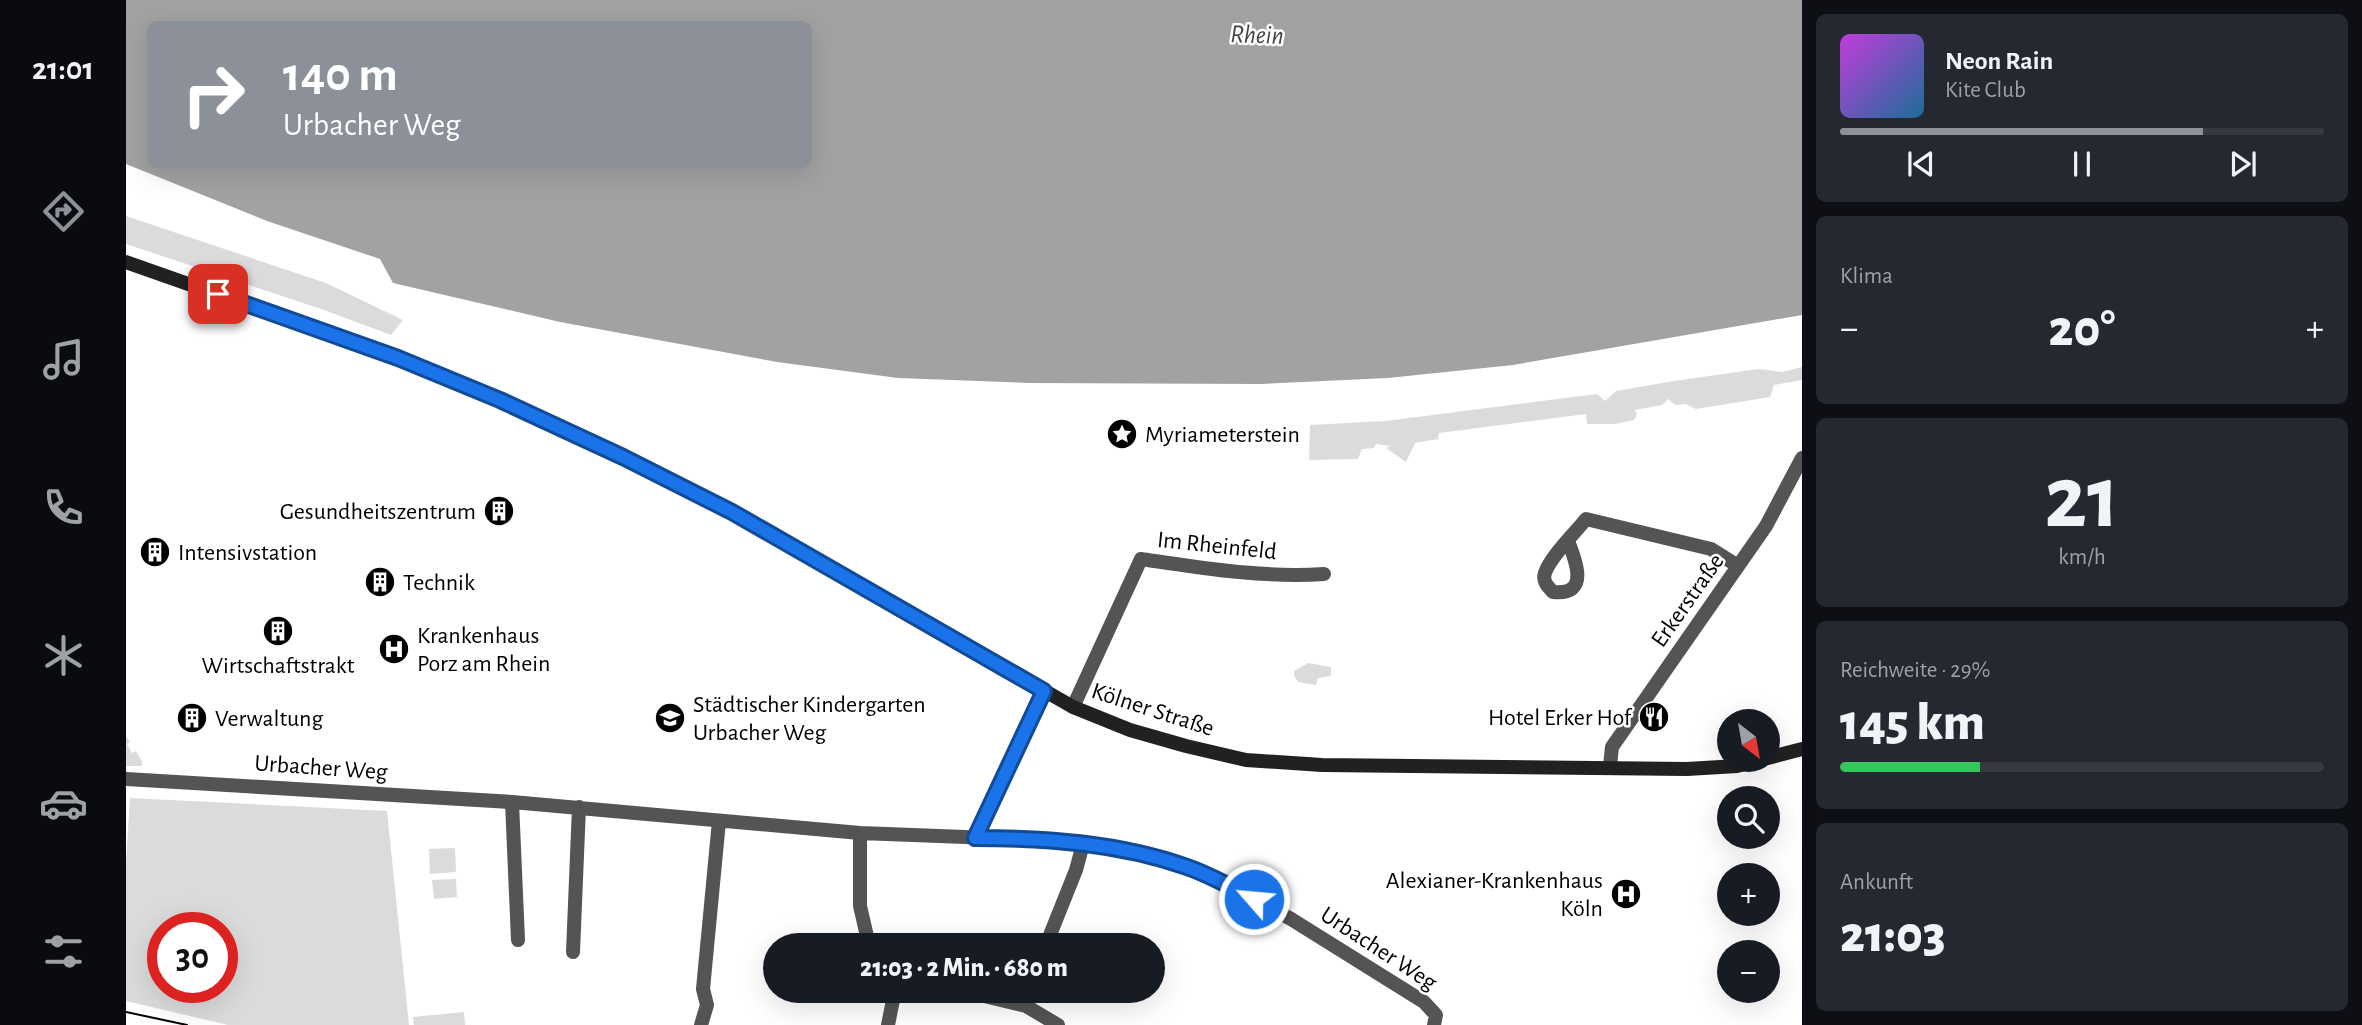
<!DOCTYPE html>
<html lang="de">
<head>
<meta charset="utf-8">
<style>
	:root { --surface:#171b24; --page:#242831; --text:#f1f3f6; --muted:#9ea1a6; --line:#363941; --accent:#8c9099 }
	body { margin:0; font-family:"Alegreya Sans",sans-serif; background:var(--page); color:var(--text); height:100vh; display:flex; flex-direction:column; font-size:26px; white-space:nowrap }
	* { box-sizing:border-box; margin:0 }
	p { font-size:23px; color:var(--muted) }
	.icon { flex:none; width:38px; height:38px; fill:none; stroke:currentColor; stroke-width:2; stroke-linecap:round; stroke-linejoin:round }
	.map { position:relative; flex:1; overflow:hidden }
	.drawer { display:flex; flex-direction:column; gap:14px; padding:14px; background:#0d0f14; width:560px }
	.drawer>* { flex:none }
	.guide { position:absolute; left:21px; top:21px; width:665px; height:147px; border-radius:10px; box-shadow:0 7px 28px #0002; background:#8c9099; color:#fff; overflow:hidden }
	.needle { width:46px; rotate:149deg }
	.buttons { position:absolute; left:1591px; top:709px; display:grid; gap:14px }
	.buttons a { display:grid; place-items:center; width:63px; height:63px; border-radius:50%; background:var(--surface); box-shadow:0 7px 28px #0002; font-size:35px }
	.speed { position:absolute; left:21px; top:912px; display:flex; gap:14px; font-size:35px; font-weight:700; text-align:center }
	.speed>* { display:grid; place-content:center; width:91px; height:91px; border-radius:50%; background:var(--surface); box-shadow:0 7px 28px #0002; line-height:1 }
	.speed .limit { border:10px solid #d22; background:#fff; color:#111 }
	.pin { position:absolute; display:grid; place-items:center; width:60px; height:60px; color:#fff; margin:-30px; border-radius:14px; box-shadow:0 4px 10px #0006 }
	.me { position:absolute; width:77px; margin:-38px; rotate:297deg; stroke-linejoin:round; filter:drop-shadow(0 0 5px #0008) }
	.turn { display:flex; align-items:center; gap:24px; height:147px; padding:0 21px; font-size:32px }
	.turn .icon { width:91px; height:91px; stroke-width:2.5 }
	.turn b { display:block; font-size:49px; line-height:60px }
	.big { font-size:52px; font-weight:800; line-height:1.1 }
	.drawer .card { flex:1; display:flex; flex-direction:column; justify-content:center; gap:10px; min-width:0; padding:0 24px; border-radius:10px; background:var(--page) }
	.drawer .dial { align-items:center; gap:0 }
	.dial b { font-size:91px; line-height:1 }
	.song { display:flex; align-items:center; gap:21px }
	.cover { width:84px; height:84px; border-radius:10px; background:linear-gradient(135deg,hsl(290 70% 55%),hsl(200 70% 35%)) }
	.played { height:7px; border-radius:4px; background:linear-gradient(90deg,var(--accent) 75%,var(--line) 75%) }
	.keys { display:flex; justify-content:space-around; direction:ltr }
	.heat { display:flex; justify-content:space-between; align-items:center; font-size:38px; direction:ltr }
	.charge { height:10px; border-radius:5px; background:linear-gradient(90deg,#34c759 29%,var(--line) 0) }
	.trip { position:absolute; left:637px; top:933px; width:402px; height:70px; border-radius:35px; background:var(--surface); box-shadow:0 7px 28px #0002; font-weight:800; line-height:70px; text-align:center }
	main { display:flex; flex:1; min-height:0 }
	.tabs { display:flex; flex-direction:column; width:126px; justify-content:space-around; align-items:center; background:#090b0e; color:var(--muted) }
	.tabs .icon { width:49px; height:49px }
	.tabs .active { color:var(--accent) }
	.tabs b { font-size:32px; color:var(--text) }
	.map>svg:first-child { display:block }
	.green { fill:#dbdbdb; fill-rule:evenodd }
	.water { fill:#a2a2a2; fill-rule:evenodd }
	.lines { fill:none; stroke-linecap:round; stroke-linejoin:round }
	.minor { stroke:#545454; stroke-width:14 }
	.secondary { stroke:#212121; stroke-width:14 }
	.tram { stroke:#000; stroke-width:2 }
	.route-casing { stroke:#114b97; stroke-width:18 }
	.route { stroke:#1a73e8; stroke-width:12 }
	.labels { text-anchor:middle; stroke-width:5; stroke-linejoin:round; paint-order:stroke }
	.poi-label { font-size:24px; fill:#000; stroke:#fff; text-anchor:start }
	.street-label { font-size:24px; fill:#000; stroke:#fff }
	.water-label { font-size:26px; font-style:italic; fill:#434343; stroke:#fff }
</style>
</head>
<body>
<main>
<nav class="tabs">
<b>21:01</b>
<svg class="icon active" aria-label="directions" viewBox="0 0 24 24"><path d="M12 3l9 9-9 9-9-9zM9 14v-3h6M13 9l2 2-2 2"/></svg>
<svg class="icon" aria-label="music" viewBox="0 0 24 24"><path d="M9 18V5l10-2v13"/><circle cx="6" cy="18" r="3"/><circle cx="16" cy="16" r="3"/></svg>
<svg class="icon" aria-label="phone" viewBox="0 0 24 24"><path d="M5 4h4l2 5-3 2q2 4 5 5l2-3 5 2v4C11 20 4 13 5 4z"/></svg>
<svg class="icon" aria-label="climate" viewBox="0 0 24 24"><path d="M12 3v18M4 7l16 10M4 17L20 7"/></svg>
<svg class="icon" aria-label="car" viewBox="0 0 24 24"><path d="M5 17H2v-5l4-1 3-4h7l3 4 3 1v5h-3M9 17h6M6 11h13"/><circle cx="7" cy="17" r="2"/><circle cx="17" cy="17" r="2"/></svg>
<svg class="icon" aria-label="filters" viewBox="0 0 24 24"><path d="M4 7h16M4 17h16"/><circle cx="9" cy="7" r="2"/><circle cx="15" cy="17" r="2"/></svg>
</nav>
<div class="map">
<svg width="1676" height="1025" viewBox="0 0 1676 1025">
	<rect width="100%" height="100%" fill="#fff"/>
	<path class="green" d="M0,216L200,283L277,320L265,335L198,310L0,244Z
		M1676,367V380L1648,385L1644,397L1570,409L1559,404L1550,405L1542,399L1536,405L1509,410L1511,414L1508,420L1490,424H1461L1460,414L1313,433L1312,439L1289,443L1280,462L1260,448L1265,446L1250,444L1248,448L1236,449L1232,459L1183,460L1184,425L1260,421L1471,394L1479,401L1490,391L1548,381L1632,369L1656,372Z
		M1182,663L1205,667V676L1192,678L1190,685L1172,682L1168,675V671Z
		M0,736L4,742L1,744L6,753L10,751L16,761V766H0Z
		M4,798L261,811L283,1025H102L0,1001V862ZM37,928H96V987H37Z
		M329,848L330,872L304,874L303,849Z
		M330,879L331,897L308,899L306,880Z
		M338,1012L339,1025H288L287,1017Z"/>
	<path class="water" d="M0,0H1676V315L1387,365L1262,378L1135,384L903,383L772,378L651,362L434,322L267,283L254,259L141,221L0,164ZM24,24H682V164H24Z"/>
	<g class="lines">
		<path class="minor" d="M1442,541C1450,561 1464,596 1427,592C1422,587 1416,581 1419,573C1424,557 1449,533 1460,519L1585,549L1612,566
			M947,707L1015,559C1076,568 1136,578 1198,574
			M1484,766L1486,747L1640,526L1676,458
			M0,779L386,802L734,833L920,840L979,847L1024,855L1061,867L1093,880L1165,919L1298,1002L1310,1015L1308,1025
			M386,802L392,940
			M734,833V906L743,945
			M849,837L918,691
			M920,945L950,870L957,844
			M447,952L453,807
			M833,990L900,1006
			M905,990L900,1006L932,1025
			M575,1025L581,1005L577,989L593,821
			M762,1025L769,990"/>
		<path class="secondary" d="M0,262L272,358L375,400L453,435L606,512L947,707L1004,730L1060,746L1120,760L1196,765L1561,769L1611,766L1635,760
			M1642,758L1676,749"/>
		<path class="tram" d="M0,1012L61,1025"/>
	</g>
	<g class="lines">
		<g class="route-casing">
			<path id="route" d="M92,294L272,358L374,400L497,457L606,512L918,691L849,838C920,838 993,843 1061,867C1084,875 1106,887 1128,899"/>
		</g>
		<use href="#route" class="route"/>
	</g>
	<defs>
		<g id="sight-disc" transform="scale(1.575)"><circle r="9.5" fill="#000" stroke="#fff"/><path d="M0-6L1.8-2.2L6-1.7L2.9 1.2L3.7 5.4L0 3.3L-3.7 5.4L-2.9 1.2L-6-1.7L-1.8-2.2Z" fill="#fff"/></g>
		<g id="building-disc" transform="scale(1.575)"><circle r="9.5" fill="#000" stroke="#fff"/><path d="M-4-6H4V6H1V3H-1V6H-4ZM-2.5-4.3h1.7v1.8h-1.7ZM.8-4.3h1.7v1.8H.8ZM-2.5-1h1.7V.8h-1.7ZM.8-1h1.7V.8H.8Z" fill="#fff"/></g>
		<g id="hospital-disc" transform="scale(1.575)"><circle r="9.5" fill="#000" stroke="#fff"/><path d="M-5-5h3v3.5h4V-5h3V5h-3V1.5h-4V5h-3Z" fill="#fff"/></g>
		<g id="restaurant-disc" transform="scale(1.575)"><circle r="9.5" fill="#000" stroke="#fff"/><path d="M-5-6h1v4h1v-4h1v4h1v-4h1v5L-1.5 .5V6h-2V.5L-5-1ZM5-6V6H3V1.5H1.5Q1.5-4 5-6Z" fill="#fff"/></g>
		<g id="school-disc" transform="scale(1.575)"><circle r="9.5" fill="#000" stroke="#fff"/><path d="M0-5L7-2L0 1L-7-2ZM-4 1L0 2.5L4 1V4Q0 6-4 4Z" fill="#fff"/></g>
	</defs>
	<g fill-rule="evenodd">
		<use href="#sight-disc" x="996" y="434"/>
		<use href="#building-disc" x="373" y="511"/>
		<use href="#building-disc" x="29" y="552"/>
		<use href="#building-disc" x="254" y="582"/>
		<use href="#building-disc" x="152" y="631"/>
		<use href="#hospital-disc" x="268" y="649"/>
		<use href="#restaurant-disc" x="1528" y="717"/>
		<use href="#building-disc" x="66" y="718"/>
		<use href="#school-disc" x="544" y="718"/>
		<use href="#hospital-disc" x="1500" y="894"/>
	</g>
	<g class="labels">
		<g class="poi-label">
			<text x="1019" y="442">Myriameterstein</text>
			<text x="350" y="519" text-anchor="end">Gesundheitszentrum</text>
			<text x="52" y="560">Intensivstation</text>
			<text x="277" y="590">Technik</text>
			<text x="291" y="643">Krankenhaus<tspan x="291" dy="28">Porz am Rhein</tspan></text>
			<text x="152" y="673" text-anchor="middle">Wirtschaftstrakt</text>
			<text x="567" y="712">Städtischer Kindergarten<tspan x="567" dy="28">Urbacher Weg</tspan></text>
			<text x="1505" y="725" text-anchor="end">Hotel Erker Hof</text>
			<text x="89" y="726">Verwaltung</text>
			<text x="1477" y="888" text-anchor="end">Alexianer-Krankenhaus<tspan x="1477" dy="28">Köln</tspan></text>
		</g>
		<g class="street-label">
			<text transform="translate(1091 545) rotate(6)" y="8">Im Rheinfeld</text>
			<text transform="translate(1561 600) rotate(-55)" y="8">Erkerstraße</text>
			<text transform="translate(1027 709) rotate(18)" y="8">Kölner Straße</text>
			<text transform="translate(195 767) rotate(4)" y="8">Urbacher Weg</text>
			<text transform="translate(1253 948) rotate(33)" y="8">Urbacher Weg</text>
		</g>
		<g class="water-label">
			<text transform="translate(1131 34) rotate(2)" y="9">Rhein</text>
		</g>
	</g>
</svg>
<div class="buttons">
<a><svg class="needle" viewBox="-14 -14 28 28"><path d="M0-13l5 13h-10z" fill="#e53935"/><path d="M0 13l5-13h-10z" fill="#9ea1a6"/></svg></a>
<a><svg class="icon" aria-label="search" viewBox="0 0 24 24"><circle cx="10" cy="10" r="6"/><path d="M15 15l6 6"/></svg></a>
<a>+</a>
<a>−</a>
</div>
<div class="speed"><div class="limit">30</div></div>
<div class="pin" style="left:92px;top:294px;background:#d93025"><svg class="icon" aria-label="arrive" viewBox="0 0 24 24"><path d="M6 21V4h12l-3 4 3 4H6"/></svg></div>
<svg class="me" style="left:1128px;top:899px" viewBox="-20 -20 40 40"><circle r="17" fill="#1a73e8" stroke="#fff" stroke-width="3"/><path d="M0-11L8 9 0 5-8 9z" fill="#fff"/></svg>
<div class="trip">21:03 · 2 Min. · 680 m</div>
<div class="guide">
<div class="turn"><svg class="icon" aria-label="right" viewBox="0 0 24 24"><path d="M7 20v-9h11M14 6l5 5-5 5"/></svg><div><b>140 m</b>Urbacher Weg</div></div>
</div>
</div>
<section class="drawer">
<div class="card">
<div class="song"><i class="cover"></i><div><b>Neon Rain</b><p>Kite Club</p></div></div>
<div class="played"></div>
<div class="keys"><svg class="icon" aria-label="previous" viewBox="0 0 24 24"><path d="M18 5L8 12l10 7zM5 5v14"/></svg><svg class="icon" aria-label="pause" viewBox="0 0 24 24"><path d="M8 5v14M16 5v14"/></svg><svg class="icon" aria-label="next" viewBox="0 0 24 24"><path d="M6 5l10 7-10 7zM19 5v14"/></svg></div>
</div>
<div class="card"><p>Klima</p>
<div class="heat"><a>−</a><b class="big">20°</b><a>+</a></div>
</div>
<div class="card dial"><b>21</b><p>km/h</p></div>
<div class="card"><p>Reichweite · 29%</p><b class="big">145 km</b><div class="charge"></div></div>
<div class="card"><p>Ankunft</p><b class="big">21:03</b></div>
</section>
</main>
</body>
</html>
